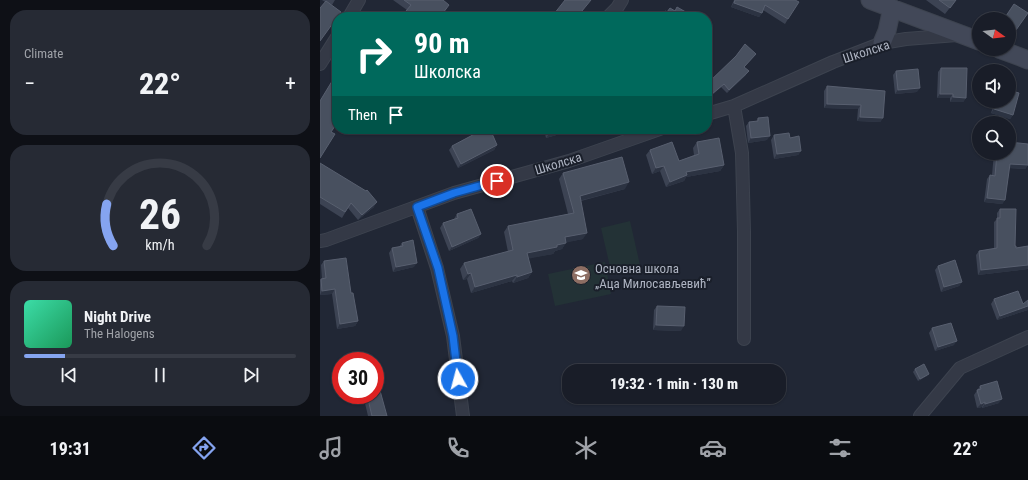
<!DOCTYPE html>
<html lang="en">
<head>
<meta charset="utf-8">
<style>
	:root { --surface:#191d28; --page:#262a34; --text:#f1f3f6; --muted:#9fa2a8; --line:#373b45; --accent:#85a4f0 }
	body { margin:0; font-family:"Roboto Condensed",sans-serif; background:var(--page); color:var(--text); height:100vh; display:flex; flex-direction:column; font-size:15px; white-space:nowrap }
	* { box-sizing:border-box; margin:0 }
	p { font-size:13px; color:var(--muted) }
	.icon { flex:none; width:22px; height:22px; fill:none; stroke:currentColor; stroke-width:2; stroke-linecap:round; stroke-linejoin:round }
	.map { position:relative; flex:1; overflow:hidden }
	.sheet { display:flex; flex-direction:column; gap:10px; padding:10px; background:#0e1016; width:320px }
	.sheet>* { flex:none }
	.hud { position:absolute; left:12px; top:12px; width:380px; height:122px; border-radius:16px; box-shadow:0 1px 3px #0004,0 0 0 1px var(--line); background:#00695c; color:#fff; overflow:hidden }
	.needle { width:26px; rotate:105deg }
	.tools { position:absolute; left:652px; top:12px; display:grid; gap:8px }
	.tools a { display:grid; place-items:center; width:44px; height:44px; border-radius:50%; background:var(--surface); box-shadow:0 1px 3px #0004,0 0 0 1px var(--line); font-size:20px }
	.speed { position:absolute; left:12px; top:352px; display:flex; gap:8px; font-size:20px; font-weight:700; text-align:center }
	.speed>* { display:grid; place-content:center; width:52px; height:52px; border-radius:50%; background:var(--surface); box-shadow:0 1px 3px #0004,0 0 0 1px var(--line); line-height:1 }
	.speed .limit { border:6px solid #d22; background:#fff; color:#111 }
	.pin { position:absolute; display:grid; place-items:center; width:34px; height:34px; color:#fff; margin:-17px; border:2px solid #fff; border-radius:50%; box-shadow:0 1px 4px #0007 }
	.me { position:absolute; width:44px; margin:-22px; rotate:353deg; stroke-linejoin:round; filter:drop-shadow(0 0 3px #0008) }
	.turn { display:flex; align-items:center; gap:14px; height:84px; padding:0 16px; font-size:18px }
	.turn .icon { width:52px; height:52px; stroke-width:2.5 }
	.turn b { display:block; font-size:28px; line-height:34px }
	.then { display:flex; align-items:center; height:38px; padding:0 16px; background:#0003; gap:8px; font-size:15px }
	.big { font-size:30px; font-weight:800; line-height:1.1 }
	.sheet .card { flex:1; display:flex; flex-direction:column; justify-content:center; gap:6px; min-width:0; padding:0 14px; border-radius:16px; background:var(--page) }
	.sheet .dial { align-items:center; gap:0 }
	.dial svg { height:104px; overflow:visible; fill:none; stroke:var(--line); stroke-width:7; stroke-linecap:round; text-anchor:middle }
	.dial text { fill:var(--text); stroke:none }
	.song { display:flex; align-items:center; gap:12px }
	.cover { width:48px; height:48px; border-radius:6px; background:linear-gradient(135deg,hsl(160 70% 55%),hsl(150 70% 35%)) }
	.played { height:4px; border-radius:2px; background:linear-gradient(90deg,var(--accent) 15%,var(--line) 15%) }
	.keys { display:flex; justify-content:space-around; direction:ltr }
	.heat { display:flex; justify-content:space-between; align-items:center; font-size:22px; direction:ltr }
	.trip { position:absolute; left:242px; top:364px; width:224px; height:40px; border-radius:16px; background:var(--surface); box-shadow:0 1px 3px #0004,0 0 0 1px var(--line); font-weight:800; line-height:40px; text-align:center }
	.tab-bar { display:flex; height:64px; justify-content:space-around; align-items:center; background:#0a0c10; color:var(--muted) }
	.tab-bar .icon { width:28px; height:28px }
	.tab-bar .current { color:var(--accent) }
	.tab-bar b { font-size:18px; color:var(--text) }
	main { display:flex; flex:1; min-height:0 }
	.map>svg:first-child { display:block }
	.green { fill:#233236 }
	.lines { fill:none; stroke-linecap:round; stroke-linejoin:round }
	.street-casing { stroke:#3d434f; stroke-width:14 }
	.secondary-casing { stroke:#3d434f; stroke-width:19 }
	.street { stroke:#343946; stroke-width:12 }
	.secondary { stroke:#424858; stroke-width:17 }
	.wall { fill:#3c4353 }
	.shaded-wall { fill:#2c3342 }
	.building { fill:#48505f; stroke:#585f6f }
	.route-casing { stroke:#114b97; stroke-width:10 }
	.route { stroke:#1a73e8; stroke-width:7 }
	.labels { text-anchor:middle; stroke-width:4; stroke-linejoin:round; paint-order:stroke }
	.street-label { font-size:13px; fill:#aeb4c2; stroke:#1a1f2a }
	.poi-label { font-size:13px; fill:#aeb4c2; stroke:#1a1f2a; text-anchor:start }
</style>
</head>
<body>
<main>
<section class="sheet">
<div class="card"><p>Climate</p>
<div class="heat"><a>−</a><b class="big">22°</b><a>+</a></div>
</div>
<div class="card dial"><svg viewBox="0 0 100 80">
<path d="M14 69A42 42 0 1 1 86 69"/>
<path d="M14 69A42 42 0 0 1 9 37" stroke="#85a4f0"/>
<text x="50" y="56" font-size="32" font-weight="700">26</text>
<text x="50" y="72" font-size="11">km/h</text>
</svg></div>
<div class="card">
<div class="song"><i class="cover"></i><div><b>Night Drive</b><p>The Halogens</p></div></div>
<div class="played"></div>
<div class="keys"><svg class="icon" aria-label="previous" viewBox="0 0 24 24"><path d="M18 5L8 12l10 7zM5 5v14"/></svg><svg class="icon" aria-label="pause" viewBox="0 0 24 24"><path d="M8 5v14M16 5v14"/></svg><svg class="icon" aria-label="next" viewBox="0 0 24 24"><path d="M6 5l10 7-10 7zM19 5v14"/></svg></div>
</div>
</section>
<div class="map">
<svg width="708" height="416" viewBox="0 0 708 416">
	<rect width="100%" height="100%" fill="#212735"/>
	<path class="green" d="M310,221L320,265L291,271L281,228Z
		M285,262L291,294L235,306L228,274Z"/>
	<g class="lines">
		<g class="street-casing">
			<path id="street" d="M29,17L39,0
				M288,17L297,8L302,0
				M0,64L17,37
				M414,106L422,153L424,232V339
				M387,114L414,106L513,62L562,43L586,39L637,35
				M97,207L117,268L133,336L143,416
				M0,241L6,240L134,193L249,161L340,129
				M600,416L640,368L708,337"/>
		</g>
		<g class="secondary-casing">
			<path id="secondary" d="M550,0L659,41
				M562,43L567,31L572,8
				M679,49L708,60"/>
		</g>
		<use href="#street" class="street"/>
		<use href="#secondary" class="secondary"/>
	</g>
	<path class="wall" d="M2,0H15L12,5L5,2Z
		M73,0H123L126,10H87Z
		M414,0H475L468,19L465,24L443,10L442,13L439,17L411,7Z
		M606,0H636L625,14Z
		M708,13L693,34L689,32V19Z
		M436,54L424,67L426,75L407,93L401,87L389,98L387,96V84Z
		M621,68L646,98L643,102H630V98H617L618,72Z
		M576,71L597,92L575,94L573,75Z
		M507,86L563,118L560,122L537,121L538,109L504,108V91Z
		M675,101H689L693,115L690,119L671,113Z
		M438,118L447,140L428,143L426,126L429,122H436Z
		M224,129H255L254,130L226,138Z
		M454,135L470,138L481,151L478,155L454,159L451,140Z
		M377,142L404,165L400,171L366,177L364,181L346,187L340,171L332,174L326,155L330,150L359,161L374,155L373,148Z
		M708,144V165L705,169L689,168L685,200L682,204L664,202L667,179L670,175H672L674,153H689Z
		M177,145L174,150L138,168L129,150L132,146Z
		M0,163L54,207L38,220L28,208L22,218L0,204Z
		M243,173L305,189L261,201L263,239L246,242L242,249L235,251L233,254L208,258L212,272L208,278L193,283L192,281L151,293L147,279L143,280L140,269L144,263L188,252L184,232L188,226L248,214L239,179Z
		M680,209L695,246L696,248L708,246V269L658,275L656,255L659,251L674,249V222L677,219V213Z
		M137,214L161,234L158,238L129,251L120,228L123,223L134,219Z
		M82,243L94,267L73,272L69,253L72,248L79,247Z
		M4,261L31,293L38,321L35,326L17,329L12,294L0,295V280L1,279H2L1,265Z
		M618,266L642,282L639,286L621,292L615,270Z
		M674,299L703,304L708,300V310L677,320L671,304Z
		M337,306L361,331L333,330L334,310Z
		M612,328L634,345L615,351L609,333Z
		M595,369L607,376L598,381L593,372Z
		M660,386L679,403L662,408V407L657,408L654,395Z
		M43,395H55L67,416H48Z"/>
	<path class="shaded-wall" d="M414,3L442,13L439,17L411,7Z
		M429,71L426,75L407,93L409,90Z
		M404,84L401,87L389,98L392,94Z
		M600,88L597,92L575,94L578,90Z
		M620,94H633L630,98H617Z
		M633,97L646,98L643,102H630Z
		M507,104L541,105L538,109L504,108Z
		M674,109L693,115L690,119L671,113Z
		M540,117L563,118L560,122L537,121Z
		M246,129H255L254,130L226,138L229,134Z
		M450,136L447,140L428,143L431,138Z
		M177,145L174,150L138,168L141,164Z
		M481,151L478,155L454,159L457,154Z
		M690,164L708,165L705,169L687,168Z
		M404,165L400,171L366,177L364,181L346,187L350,182L366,172Z
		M344,166L340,171L332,174L336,168Z
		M309,182L305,189L255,202L260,196Z
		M667,198L685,200L682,204L664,202Z
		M57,202L54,207L38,220L42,215Z
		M267,233L263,239L240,244L245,237Z
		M161,234L158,238L129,251L132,247Z
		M246,243L242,249L235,251L233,254L202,260L207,253L237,245Z
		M97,263L94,267L73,272L76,267Z
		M708,265V269L658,275L661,270Z
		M212,272L208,278L193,283L197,277Z
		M151,273L147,279L143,280L148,274Z
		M197,275L192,281L151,293L155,287Z
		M642,282L639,286L621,292L624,287Z
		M15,289L12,294L0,295L2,291Z
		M708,306V310L677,320L680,316Z
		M38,321L35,326L17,329L20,324Z
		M336,325L364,326L361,331L333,330Z
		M637,341L634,345L615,351L618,347Z
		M609,374L607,376L598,381L600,379Z
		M682,399L679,403L662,408L665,404Z
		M665,402L662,407L657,408L661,404Z"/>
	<path class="building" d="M84,0H123L129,5L120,17H81L91,5Z
		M245,0H271L257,17H229L233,13L234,14Z
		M415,0H475L479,2L468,19L445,5L442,13L414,3Z
		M619,0H636L630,8Z
		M6,1L21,12L0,41V8Z
		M694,4L708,13L696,30L689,25V19H684Z
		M357,7L371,15L370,17H341L345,11L347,12L350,8L355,11Z
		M425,44L436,54L424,67L429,71L409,90L404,84L392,94L387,89V84L416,56Z
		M621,68H647L646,98L633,97V94H620Z
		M598,69L600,88L578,90L576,71Z
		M17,73V123L11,132L15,134L0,158V101Z
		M507,86L565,91L563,118L540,117L541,105L507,104Z
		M689,90L699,93L693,115L674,109L676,101H689Z
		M448,117L450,136L431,138L429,122L438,121V118Z
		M164,129H170L177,145L141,164L132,146Z
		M228,129H246L229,134Z
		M469,133L470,138L479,136L481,151L457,154L454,135Z
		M399,138L404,165L366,172L367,175L350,182L344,166L336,168L330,150L352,142L359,161L379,154L377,142Z
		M689,142L708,144V165L690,164L685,200L667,198L670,175L675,176L677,153H689Z
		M302,157L309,182L260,196L267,233L245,237L246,243L237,245V247L207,253L212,272L197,277V275L155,287L151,273L148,274L144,263L193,250L188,226L254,213L243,173Z
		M0,163L46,191L47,190L57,202L42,215L31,203L25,212L0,197Z
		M151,209L161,234L132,247L123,223L138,218L137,214Z
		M680,209H696L695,246H696V248L708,246V265L661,270L659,251L677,248V218H680Z
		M93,240L97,263L76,267L72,248L83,246L82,243Z
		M26,258L31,293H33L38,321L20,324L15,289L2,291L1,279L6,278L4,261Z
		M635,260L642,282L624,287L618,266Z
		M698,291L703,304L708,300V306L680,316L674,299Z
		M337,306L365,307L364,326L336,325Z
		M631,323L637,341L618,347L612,328Z
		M604,364L609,374L600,379L595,369Z
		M677,381L682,399L665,404V402L661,404L657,390L661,389L660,386Z
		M59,387L67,416H52L47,395H55V389Z"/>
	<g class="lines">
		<g class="route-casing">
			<path id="route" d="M138,379L133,336L118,268L97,207L134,193L177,181"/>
		</g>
		<use href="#route" class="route"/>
	</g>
	<defs>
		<g id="school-disc" transform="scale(1)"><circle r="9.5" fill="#8d6e63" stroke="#1a1f2a"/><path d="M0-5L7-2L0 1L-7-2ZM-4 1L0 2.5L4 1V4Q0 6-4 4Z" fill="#fff"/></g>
	</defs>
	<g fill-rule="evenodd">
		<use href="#school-disc" x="261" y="275"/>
	</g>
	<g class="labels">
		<g class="street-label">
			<text transform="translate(546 51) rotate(-18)" y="5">Школска</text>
			<text transform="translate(238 163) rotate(-17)" y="5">Школска</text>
		</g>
		<g class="poi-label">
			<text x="275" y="273">Основна школа<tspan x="275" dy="15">„Аца Милосављевић”</tspan></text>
		</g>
	</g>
</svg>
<div class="tools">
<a><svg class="needle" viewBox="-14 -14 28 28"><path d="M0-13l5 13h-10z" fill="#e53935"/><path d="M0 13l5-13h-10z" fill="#9fa2a8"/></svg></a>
<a><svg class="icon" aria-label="sound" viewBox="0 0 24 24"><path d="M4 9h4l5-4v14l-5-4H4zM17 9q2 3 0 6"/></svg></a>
<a><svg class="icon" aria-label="search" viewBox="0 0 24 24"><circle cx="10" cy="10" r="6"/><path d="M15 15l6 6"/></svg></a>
</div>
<div class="speed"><div class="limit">30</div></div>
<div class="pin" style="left:177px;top:181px;background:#d93025"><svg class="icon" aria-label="arrive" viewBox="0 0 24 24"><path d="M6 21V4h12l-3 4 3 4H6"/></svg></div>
<svg class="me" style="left:138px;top:379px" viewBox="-20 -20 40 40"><circle r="17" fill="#1a73e8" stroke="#fff" stroke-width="3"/><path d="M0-11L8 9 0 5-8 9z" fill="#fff"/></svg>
<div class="trip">19:32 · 1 min · 130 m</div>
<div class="hud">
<div class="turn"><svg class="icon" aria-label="right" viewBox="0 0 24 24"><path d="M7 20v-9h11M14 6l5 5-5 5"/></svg><div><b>90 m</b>Школска</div></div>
<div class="then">Then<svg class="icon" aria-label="arrive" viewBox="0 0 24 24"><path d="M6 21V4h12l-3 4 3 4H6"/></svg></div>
</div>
</div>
</main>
<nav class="tab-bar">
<b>19:31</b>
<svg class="icon current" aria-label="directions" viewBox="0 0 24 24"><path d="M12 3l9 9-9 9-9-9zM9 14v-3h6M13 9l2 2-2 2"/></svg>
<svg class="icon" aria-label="music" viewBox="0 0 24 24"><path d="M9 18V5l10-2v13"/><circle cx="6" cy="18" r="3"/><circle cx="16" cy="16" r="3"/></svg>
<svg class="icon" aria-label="phone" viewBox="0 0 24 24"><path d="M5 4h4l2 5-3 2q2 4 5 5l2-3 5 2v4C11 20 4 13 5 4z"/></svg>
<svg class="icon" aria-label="climate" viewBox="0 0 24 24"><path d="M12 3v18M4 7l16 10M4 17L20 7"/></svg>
<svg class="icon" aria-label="car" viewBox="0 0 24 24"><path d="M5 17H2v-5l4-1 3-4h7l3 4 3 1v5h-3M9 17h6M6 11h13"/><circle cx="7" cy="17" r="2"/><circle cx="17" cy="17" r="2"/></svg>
<svg class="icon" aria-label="filters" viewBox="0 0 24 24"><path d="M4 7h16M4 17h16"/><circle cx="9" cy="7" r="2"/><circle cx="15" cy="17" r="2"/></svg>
<b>22°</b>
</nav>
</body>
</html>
